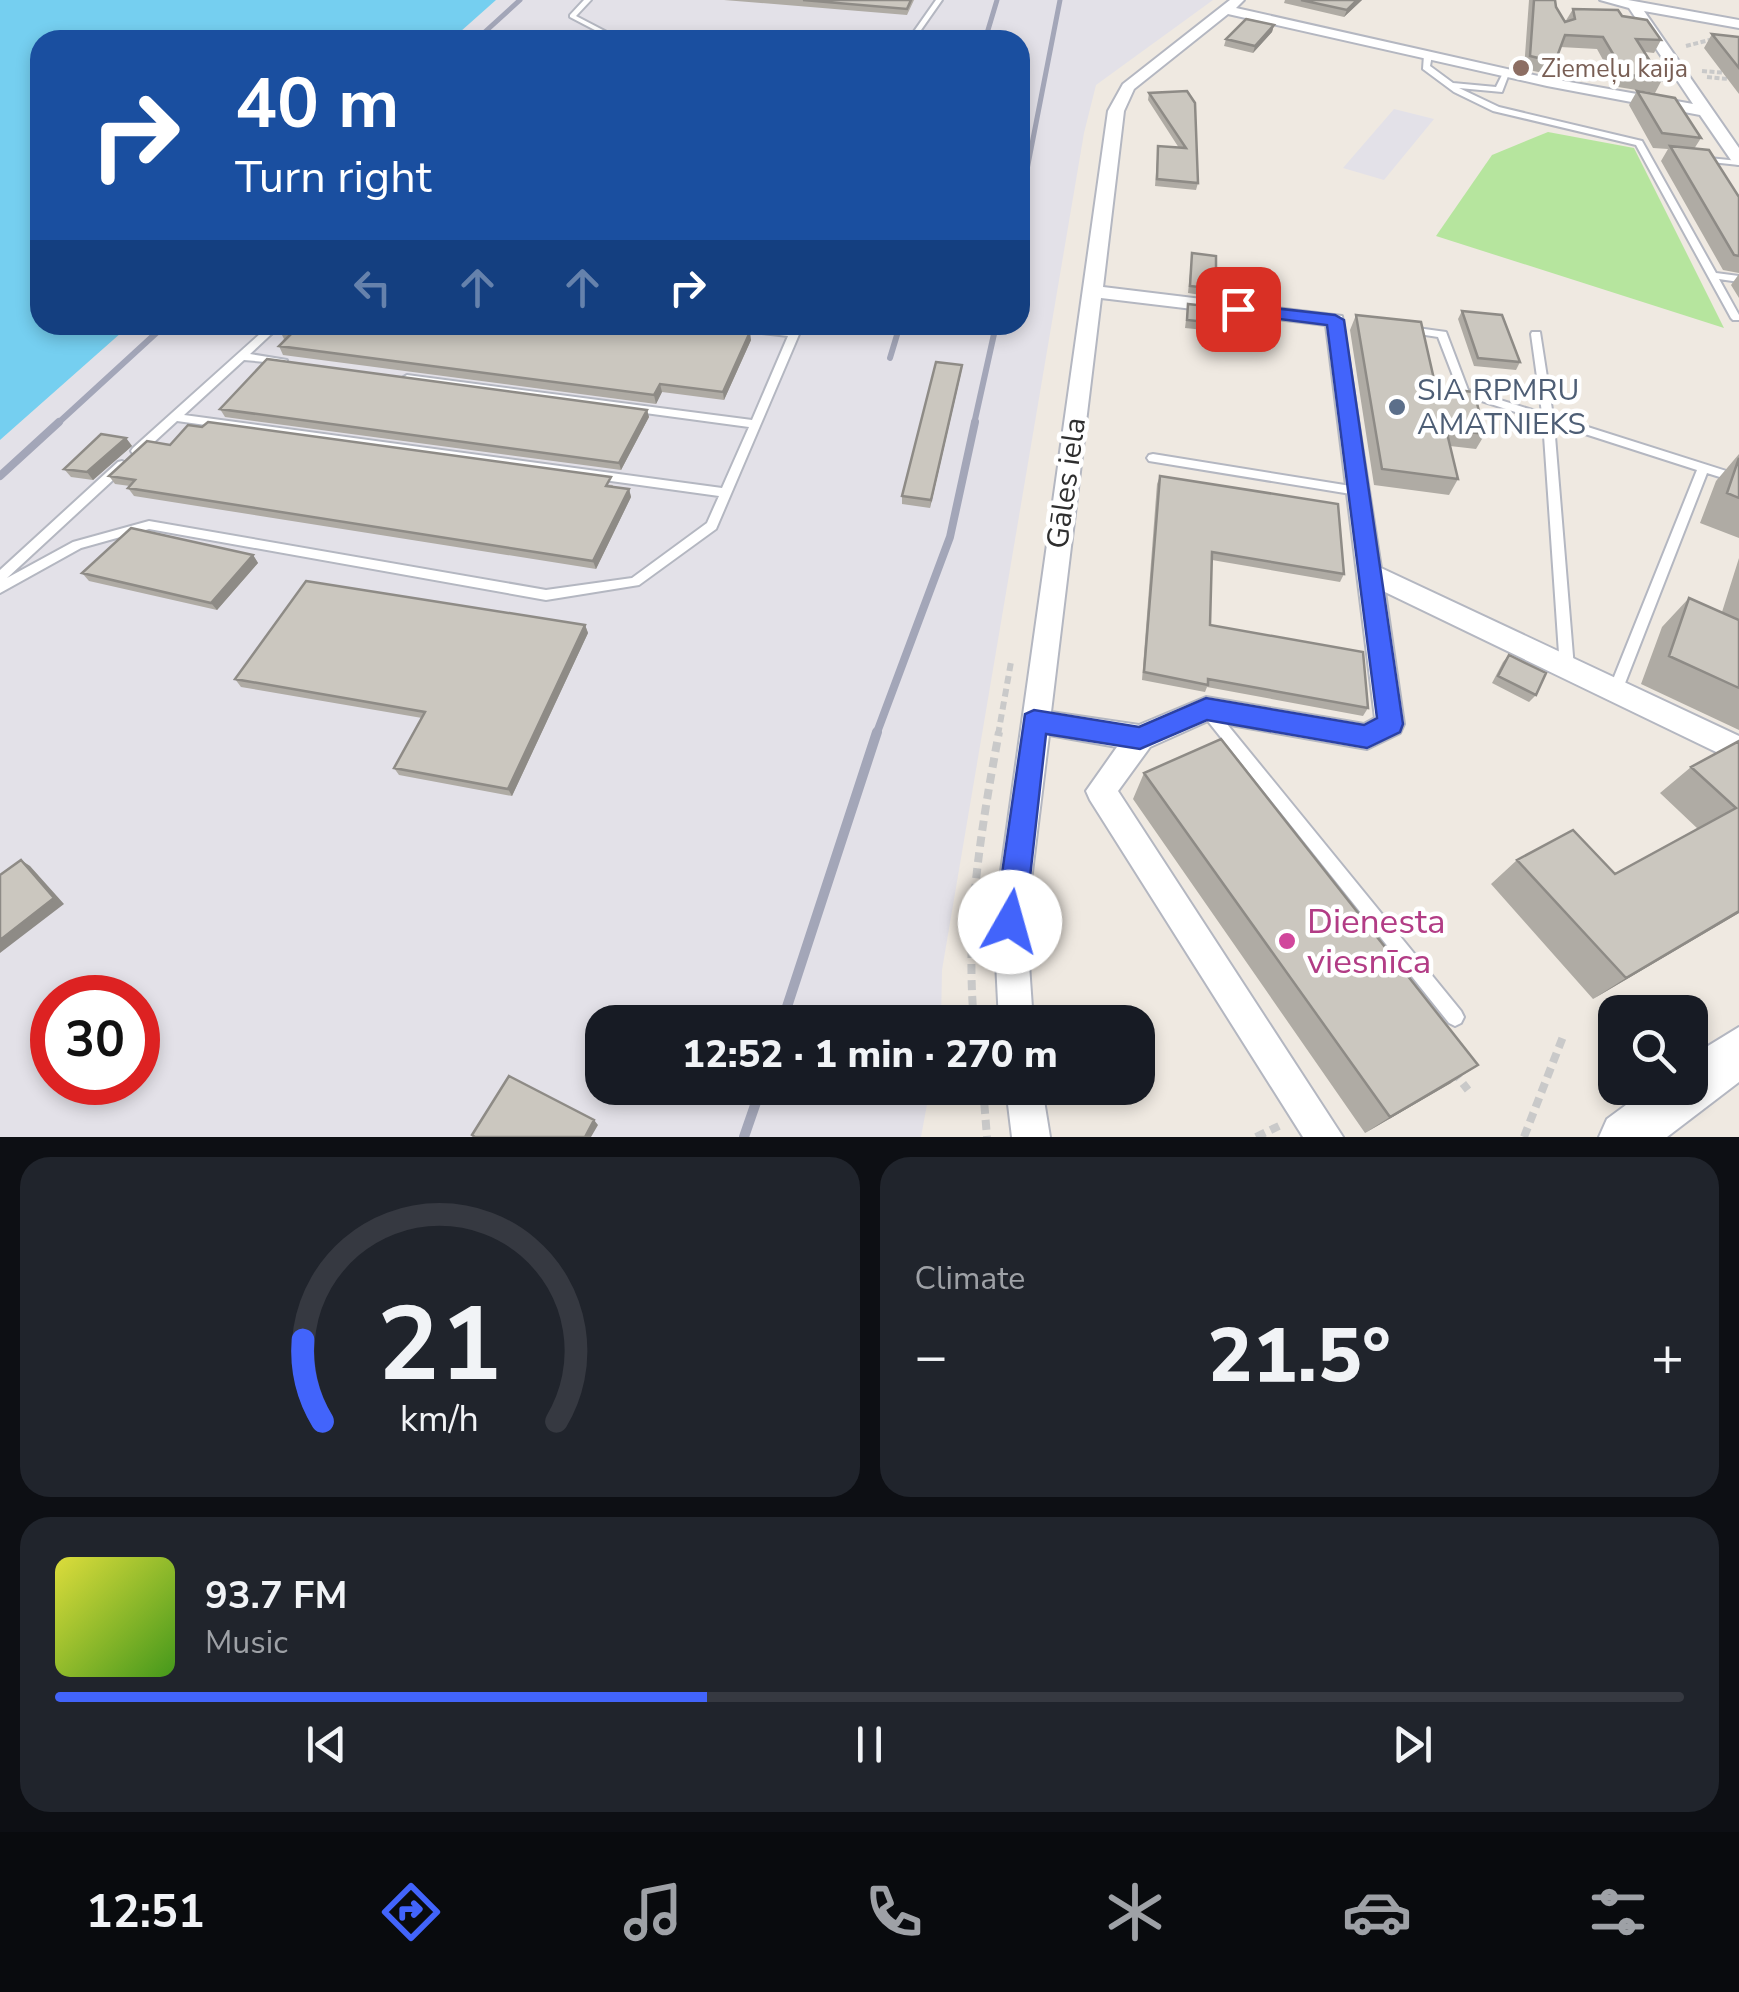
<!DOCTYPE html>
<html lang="en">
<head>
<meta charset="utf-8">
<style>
	:root { --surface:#171b24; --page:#20242c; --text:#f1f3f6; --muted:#9ea1a6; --line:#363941; --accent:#4264fb }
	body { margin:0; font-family:"Nunito Sans",sans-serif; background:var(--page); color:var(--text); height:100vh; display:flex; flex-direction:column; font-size:38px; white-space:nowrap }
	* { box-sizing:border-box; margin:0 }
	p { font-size:32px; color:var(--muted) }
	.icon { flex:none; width:55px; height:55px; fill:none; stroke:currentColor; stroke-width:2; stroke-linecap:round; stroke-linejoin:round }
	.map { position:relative; height:1137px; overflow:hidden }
	.panel { display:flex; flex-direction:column; gap:20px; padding:20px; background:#0d0f14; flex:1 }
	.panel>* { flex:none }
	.banner { position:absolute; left:30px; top:30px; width:1000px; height:305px; border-radius:30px; box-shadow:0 5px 15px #0003; background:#1a4fa0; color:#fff; overflow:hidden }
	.fabs { position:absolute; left:1598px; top:995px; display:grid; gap:20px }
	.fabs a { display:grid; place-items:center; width:110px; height:110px; border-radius:20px; background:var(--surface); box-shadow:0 5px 15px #0003; font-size:50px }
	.speed { position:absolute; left:30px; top:975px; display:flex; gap:20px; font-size:50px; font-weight:700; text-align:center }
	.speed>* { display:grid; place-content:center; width:130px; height:130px; border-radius:50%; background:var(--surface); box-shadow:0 5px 15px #0003; line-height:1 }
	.speed .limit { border:15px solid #d22; background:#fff; color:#111 }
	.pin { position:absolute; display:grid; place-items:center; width:85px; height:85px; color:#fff; margin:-42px; border-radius:20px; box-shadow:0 5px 15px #0006 }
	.me { position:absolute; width:110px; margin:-55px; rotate:7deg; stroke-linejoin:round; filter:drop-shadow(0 0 8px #0008) }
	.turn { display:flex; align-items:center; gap:35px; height:210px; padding:0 40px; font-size:45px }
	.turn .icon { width:130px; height:130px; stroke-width:2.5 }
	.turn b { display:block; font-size:70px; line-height:85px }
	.lanes { display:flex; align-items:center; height:95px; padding:0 40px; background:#0003; justify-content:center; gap:50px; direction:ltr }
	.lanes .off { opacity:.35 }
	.big { font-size:75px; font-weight:800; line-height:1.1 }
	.panel .card { flex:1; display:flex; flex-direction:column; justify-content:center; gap:15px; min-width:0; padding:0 35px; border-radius:30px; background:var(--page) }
	.panel .dial { align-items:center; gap:0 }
	.dial svg { height:260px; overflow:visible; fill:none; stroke:var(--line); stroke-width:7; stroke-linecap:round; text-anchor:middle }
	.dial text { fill:var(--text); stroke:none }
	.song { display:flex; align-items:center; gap:30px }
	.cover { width:120px; height:120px; border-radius:15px; background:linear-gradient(135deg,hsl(60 70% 55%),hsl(100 70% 35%)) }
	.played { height:10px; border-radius:5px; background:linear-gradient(90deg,var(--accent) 40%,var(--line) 40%) }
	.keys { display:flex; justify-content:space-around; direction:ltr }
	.heat { display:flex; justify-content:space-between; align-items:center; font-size:55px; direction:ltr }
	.panel .tiles { flex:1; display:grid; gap:20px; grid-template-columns:1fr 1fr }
	.card:last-child { grid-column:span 2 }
	.trip { position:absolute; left:585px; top:1005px; width:570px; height:100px; border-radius:30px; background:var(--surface); box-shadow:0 5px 15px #0003; font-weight:800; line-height:100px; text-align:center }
	.menu { display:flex; height:160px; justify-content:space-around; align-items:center; background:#090b0e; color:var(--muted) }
	.menu .icon { width:70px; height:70px }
	.menu .active { color:var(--accent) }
	.menu b { font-size:45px; color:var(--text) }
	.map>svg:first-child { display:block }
	.industrial { fill:#e3e1e8; fill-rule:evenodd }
	.green { fill:#b6e59e }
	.water { fill:#75cff0 }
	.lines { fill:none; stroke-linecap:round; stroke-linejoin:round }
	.lane-casing { stroke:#b4b7c1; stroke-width:4 }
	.street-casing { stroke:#b4b7c1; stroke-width:4 }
	.secondary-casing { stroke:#b4b7c1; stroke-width:4 }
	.path-far2 { stroke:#c9c9c9; stroke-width:4; stroke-dasharray:5 2.5; stroke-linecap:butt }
	.path-far1 { stroke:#c9c9c9; stroke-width:6; stroke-dasharray:8 5; stroke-linecap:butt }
	.path { stroke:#c9c9c9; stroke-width:8; stroke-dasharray:10 6; stroke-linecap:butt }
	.lane { fill:#fff; fill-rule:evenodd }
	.street { fill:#fff; fill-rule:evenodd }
	.secondary { fill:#fff; fill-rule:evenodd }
	.rail-far3 { stroke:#a3a6b8; stroke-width:5 }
	.rail-far2 { stroke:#a3a6b8; stroke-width:6 }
	.rail-far1 { stroke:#a3a6b8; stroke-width:8 }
	.rail { stroke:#a3a6b8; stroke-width:10 }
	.wall { fill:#afaba4 }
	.shaded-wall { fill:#8e8b86 }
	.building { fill:#cbc7bf; stroke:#8e8b86; stroke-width:2.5 }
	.route { fill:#4264fb; stroke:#2b41a3; stroke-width:2.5 }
	.education-dot { fill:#8d6e63; stroke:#fff; stroke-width:4 }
	.service-dot { fill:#5c6f8a; stroke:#fff; stroke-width:4 }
	.hotel-dot { fill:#d1479c; stroke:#fff; stroke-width:4 }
	.labels { text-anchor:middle; stroke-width:9; stroke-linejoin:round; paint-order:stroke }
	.far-education-label { font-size:25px; fill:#785e54; stroke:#fff; text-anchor:start }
	.service-label { font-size:30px; fill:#4e5e75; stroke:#fff; text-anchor:start }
	.street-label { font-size:30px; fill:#2e2e2e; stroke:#fff }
	.near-hotel-label { font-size:35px; fill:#b23c85; stroke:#fff; text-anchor:start }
</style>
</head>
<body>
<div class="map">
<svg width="1739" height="1137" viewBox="0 0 1739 1137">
	<rect width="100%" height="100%" fill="#efe9e1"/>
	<path class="industrial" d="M496,0H1213L1096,85L1084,133L942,970L941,1022H602V1088H930L921,1137H0V440L130,325H1020V40H451ZM52,998H138V1082H52Z
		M1394,109L1434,119L1384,180L1343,168Z"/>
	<path class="green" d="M1548,132L1634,148L1724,328L1436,236L1492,155Z"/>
	<path class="water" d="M0,0H496L451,40H40V325H130L0,440Z"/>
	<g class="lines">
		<g class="lane-casing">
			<path id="lane" d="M584,0H591L576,16L622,40H614L570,17V15Z
				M936,0H942L914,40H908Z
				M1428,53L1432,55L1430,66L1453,83L1496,87L1504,71H1510L1502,92L1459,88L1499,107L1642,141L1716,273L1739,276V282L1719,279L1739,315V320H1733L1731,318L1636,145L1493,111L1454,92L1423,69L1424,55Z
				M1699,157L1739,161V165L1702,161H1699Z
				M270,325H281L250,354L287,360V364L244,360L184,415L722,488L749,427L407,381L402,378L407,375L752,420L788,336L716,328L711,325H742L791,331L793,325H803L716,529L639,585L546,600L149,529L81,548L0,593V570L118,462L122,461L128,465L126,468L7,578L73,542L149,521L546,590L632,578L707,523L719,496L177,421L141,454H133L131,451L133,448Z
				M1410,327L1446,332L1468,390L1542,413L1531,334L1532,332H1540L1553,416L1739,475V483L1707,473L1620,696L1615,698L1610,696L1608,692L1697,470L1554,424L1574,668L1572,672L1567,674L1562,672L1560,668L1543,421L1460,394L1438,337L1406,332V328Z
				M1153,454L1357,487L1363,491L1357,495L1149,461L1147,458L1149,455Z
				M1208,705L1213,707L1461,1011L1464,1017L1461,1023L1455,1026L1449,1023L1203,715L1201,711L1203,707Z"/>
		</g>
		<g class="street-casing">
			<path id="street" d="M1230,0H1244L1236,8L1547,78L1693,104L1629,8L1600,0H1628L1739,20V28L1644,11L1739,148V165L1733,163L1700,115L1547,86L1228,14L1134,89L1124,111L1103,287L1342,316L1381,568L1739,736V763L1385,592L1404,724L1400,733L1367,749L1208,721L1150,747L1118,791L1343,1137H1303L1090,800L1086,791L1117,747L1049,735L1026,921L1033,1022H999L994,921L1108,111L1123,84ZM1101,298L1326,325L1375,718L1364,724L1206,697L1139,725L1051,712Z
				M1006,1088H1042L1050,1137H1012Z"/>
		</g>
		<g class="secondary-casing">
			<path id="secondary" d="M1739,1027V1082L1667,1137H1599L1607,1119L1649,1088H1690V1057Z"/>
		</g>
		<path class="path-far2" d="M1686,46L1713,39
			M1702,71L1739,74
			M1707,77L1739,80"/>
		<path class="path-far1" d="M998,735L1011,662"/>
		<path class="path" d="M974,1022C965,924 981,829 999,732
			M1453,1071L1468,1090
			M983,1088L987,1137
			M1256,1137L1279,1126
			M1524,1137L1564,1034"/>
		<use href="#lane" class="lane"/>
		<use href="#street" class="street"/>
		<use href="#secondary" class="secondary"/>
		<path class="rail-far3" d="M476,40L520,0
			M985,40L997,0
			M1024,185L1060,0"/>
		<path class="rail-far2" d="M1020,205L1024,183
			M890,358L900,325
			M57,424L165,325
			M974,424L996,325"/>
		<path class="rail-far1" d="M0,476L59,422
			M876,735L950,537L975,422"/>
		<path class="rail" d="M782,1022L877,732
			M744,1137L761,1088"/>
	</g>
	<path class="wall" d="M724,0H914L907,15Z
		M1285,0H1362L1344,17L1284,3Z
		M1529,0H1555L1556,7L1565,22L1573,9L1622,16L1661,40L1654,53L1645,52L1662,80L1655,93L1618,87L1597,49L1560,47L1548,74L1524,69Z
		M1274,25L1272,32L1253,53L1224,46L1226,39Z
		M1712,34L1739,37V94L1704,48Z
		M1187,91L1198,183L1196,190L1155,186L1158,146L1179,148L1148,100L1149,93Z
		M1637,91L1701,138L1694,149L1739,197V273L1723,270L1661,161L1668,149L1653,148L1629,105Z
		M1192,253L1216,289L1214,297L1188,293Z
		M1739,274V298L1731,285Z
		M1188,304L1216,323L1214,331L1185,328Z
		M1462,311L1520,362L1516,370L1474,366L1458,319Z
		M1356,315L1485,434L1476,449L1450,446L1458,479L1449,495L1374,485L1350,330Z
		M280,331L751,340L724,400L662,392L656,404L283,355L279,346L284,339Z
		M962,365L930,508L902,504V496Z
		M220,409L647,410L649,417L621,470L225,417Z
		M126,438L132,446L93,480L71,477L64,469Z
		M170,445L613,485L612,487L629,489L631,497L596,569L134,496L128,488L130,486L115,484L109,476Z
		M1739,454V538L1700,523L1716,481Z
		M1160,476L1344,574L1340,582L1212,560L1210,625L1368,708L1363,716L1207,687L1205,692L1142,680L1157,484Z
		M253,555L258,563L217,610L89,581L82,573Z
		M1739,558V730L1641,684L1662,627L1689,598L1722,612Z
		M585,625L588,633L512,796L399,775L394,768L422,718L241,687L235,679Z
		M1509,655L1536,695L1529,702L1492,683L1503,662Z
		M1739,741V913L1593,999L1491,884L1517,860L1615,874L1698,829L1660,793L1691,767Z
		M1144,773L1451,1083L1365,1133L1133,799Z"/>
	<path class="shaded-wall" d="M1357,0H1362L1344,17L1347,10Z
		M1274,25L1272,32L1253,53L1255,46Z
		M750,332L751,340L724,400L723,392Z
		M962,365L961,373L930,508L931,500Z
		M660,384L662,392L656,404L654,395Z
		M647,410L649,417L621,470L619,463Z
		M126,438L132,446L93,480L87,472Z
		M629,489L631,497L596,569L593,561Z
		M253,555L258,563L217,610L211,603Z
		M585,625L588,633L512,796L508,789Z
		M21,860L30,866L64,904L0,953V940Z
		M1739,911V913L1593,999L1626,978Z
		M1478,1065L1451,1083L1365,1133L1390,1117Z
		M594,1120L598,1125L591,1137H585Z"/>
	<path class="building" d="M803,0H911L907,9Z
		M1301,0H1357L1347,10Z
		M1534,0H1555L1556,7L1565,22L1575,19L1573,9L1618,10L1622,16L1647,20L1661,40L1636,39L1662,80L1625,74L1603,37L1565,35L1555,62L1530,56Z
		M1246,19L1274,25L1255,46L1226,39Z
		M1712,34L1739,37V68Z
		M1187,91L1195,103L1198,183L1157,179L1158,146L1186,148L1149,93Z
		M1637,91L1675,98L1701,138L1662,133Z
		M1670,146L1709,150L1739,197V256L1734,255Z
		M1192,253L1216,256V289L1190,286Z
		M1188,304L1216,307V323L1187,320Z
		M1462,311L1502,315L1520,362L1478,358Z
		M1356,315L1421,322L1436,388L1474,392L1485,434L1446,429L1458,479L1382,469Z
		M286,325H697L750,332L723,392L660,384L654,395L279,346L292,333L280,331Z
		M267,359L647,410L619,463L220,409Z
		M936,362L962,365L931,500L902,496Z
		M208,422L611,477L606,486L629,489L593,561L128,488L135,480L109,476L147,441L170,445L188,425L202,427Z
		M101,434L126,438L87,472L64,469Z
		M1739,458V498L1727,493Z
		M1160,476L1338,504L1344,574L1212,552L1210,625L1363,652L1368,708L1208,679V685L1144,672Z
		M131,528L253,555L211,603L82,573Z
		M306,581L585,625L508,789L394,768L425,712L235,679Z
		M1689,598L1739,620V688L1669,656Z
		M1509,655L1546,673L1536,695L1498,676Z
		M1221,739L1478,1065L1390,1117L1144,773Z
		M1739,741V911L1626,978L1517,860L1573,830L1615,874L1736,808L1691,767Z
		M21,860L54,898L0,940V875Z
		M509,1076L594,1120L585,1137H475L472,1135Z"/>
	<path class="route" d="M1238,304L1335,315L1344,320L1403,724L1400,732L1367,748L1207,720L1140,749L1046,734L1025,922L1020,932L1010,936L999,932L995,922L1025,714L1034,710L1139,727L1206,698L1364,725L1377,718L1327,325L1232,313V305Z"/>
	<circle class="education-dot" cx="1521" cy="68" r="10"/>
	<circle class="service-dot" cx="1397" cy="407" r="10"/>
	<circle class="hotel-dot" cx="1287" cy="941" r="10"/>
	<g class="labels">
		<g class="far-education-label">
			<text x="1541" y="77">Ziemeļu kaija</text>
		</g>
		<g class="service-label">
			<text x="1417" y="400">SIA RPMRU<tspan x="1417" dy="34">AMATNIEKS</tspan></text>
		</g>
		<g class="street-label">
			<text transform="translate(1066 483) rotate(-82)" y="10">Gāles iela</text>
		</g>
		<g class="near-hotel-label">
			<text x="1307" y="933">Dienesta<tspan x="1307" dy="40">viesnīca</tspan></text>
		</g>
	</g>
</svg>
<div class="fabs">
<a><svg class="icon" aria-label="search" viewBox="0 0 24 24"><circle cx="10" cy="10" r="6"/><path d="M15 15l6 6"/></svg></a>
</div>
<div class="speed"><div class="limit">30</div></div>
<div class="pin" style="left:1238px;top:309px;background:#d93025"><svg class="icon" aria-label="arrive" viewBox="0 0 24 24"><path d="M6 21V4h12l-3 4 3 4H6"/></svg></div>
<svg class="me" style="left:1010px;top:922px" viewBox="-20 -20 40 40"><circle r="19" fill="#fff"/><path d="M0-13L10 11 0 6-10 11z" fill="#4264fb"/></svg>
<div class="trip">12:52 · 1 min · 270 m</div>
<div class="banner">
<div class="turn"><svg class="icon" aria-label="right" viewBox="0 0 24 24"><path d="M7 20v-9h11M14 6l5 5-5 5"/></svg><div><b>40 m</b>Turn right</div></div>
<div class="lanes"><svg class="icon off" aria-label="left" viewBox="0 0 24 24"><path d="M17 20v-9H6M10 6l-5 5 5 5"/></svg><svg class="icon off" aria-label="ahead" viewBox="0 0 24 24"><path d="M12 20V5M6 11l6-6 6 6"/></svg><svg class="icon off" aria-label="ahead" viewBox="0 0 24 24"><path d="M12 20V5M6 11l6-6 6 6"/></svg><svg class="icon" aria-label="right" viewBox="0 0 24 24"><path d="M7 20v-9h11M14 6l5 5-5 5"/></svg></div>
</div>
</div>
<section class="panel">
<div class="tiles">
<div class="card dial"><svg viewBox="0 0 100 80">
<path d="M14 69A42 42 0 1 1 86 69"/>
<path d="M14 69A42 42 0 0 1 8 44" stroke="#4264fb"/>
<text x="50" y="56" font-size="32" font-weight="700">21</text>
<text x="50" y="72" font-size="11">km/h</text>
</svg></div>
<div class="card"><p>Climate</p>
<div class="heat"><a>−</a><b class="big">21.5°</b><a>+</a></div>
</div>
<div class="card">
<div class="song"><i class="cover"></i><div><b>93.7 FM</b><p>Music</p></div></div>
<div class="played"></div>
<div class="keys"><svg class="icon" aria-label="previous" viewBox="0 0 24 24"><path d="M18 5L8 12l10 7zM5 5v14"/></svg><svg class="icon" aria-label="pause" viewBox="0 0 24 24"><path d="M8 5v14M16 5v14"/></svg><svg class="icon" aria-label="next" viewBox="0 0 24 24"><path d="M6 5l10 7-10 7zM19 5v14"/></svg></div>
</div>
</div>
</section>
<nav class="menu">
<b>12:51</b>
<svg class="icon active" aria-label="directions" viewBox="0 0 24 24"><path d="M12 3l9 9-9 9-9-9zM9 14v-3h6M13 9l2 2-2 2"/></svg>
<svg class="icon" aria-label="music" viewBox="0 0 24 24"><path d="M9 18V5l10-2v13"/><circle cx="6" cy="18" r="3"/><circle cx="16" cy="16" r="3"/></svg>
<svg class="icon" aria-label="phone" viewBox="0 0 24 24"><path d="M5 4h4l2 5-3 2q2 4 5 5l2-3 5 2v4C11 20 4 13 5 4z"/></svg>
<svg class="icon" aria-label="climate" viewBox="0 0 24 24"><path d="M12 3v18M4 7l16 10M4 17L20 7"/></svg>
<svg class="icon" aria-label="car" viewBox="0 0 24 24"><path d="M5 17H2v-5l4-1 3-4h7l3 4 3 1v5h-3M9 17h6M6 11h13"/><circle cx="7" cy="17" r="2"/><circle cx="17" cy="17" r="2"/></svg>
<svg class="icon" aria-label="filters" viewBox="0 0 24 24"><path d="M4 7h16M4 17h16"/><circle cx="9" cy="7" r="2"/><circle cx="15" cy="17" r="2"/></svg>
</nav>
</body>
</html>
